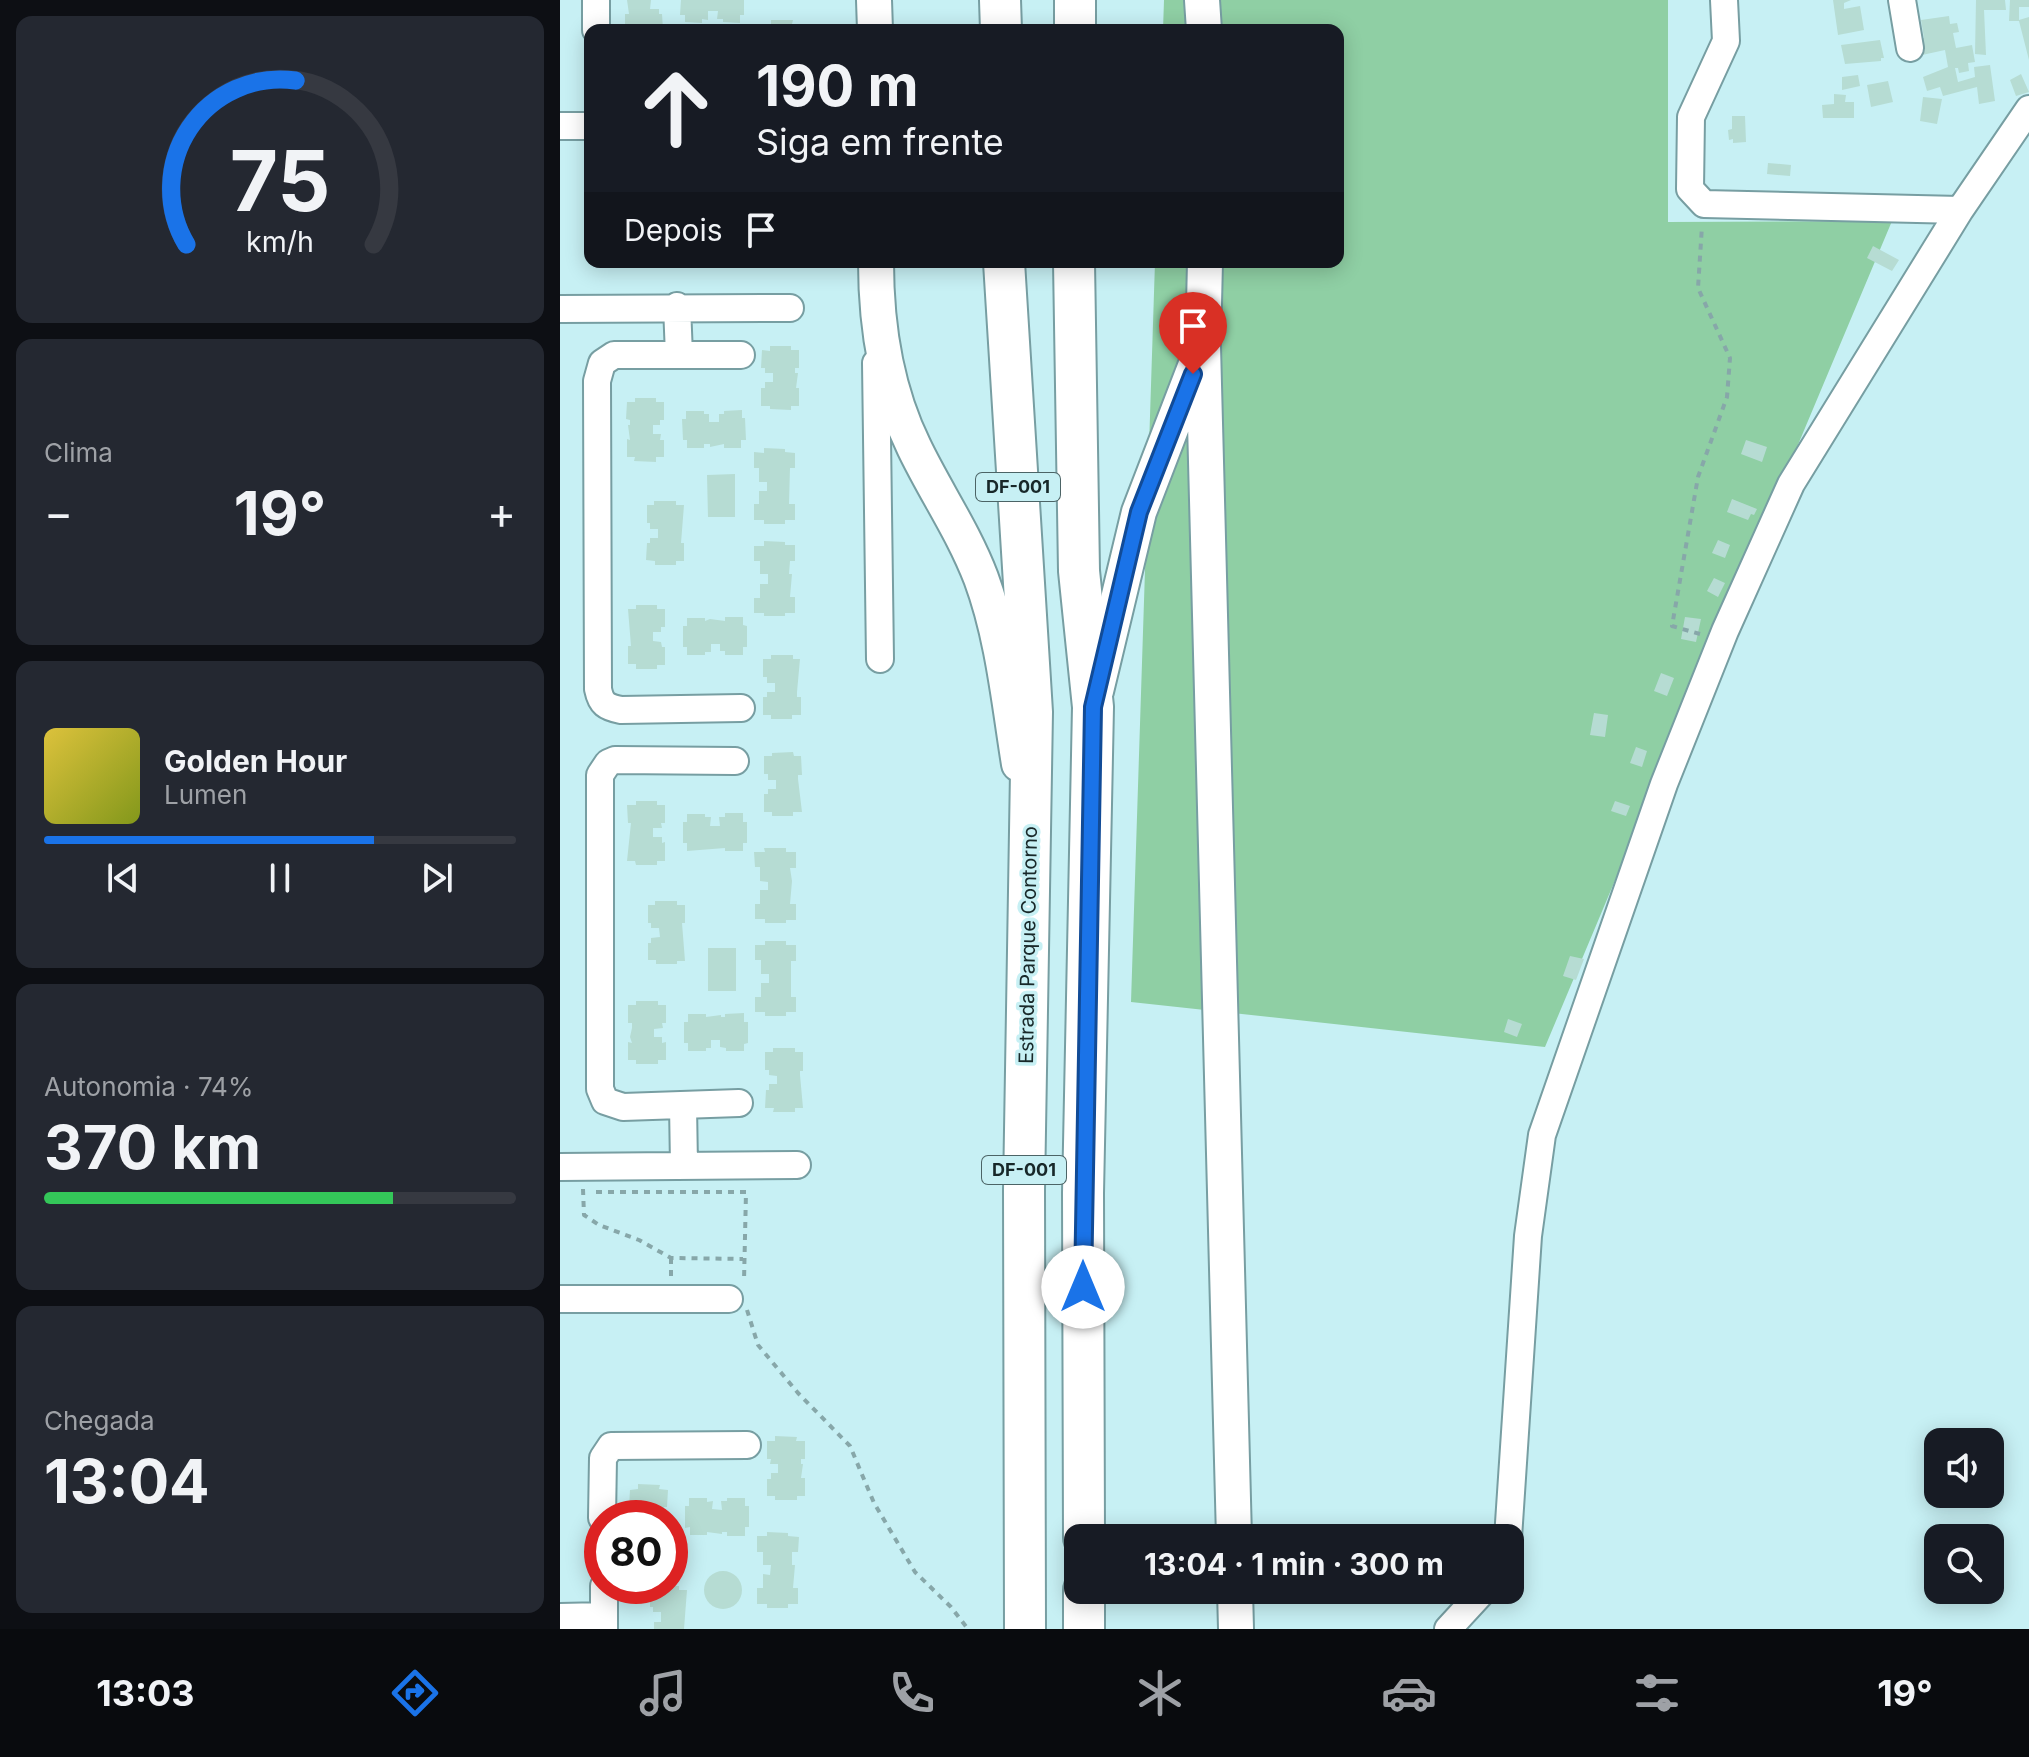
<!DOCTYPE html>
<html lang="pt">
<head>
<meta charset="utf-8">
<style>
	:root { --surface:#171b24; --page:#242831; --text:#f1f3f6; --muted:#9ea1a6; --line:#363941; --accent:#1a73e8 }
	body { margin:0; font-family:Inter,sans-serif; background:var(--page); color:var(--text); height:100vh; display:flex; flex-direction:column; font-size:30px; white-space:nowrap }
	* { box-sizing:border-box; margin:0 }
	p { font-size:26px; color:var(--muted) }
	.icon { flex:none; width:44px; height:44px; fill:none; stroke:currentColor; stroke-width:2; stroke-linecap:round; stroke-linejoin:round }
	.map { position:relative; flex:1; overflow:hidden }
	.details { display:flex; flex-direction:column; gap:16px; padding:16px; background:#0d0f14; width:560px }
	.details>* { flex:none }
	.hud { position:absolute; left:24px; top:24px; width:760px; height:244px; border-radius:16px; box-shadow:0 4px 20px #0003; background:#171b24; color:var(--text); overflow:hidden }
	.controls { position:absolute; left:1364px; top:1428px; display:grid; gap:16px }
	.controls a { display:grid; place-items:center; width:80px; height:80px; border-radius:16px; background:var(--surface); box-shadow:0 4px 20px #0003; font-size:40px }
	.speed { position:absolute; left:24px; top:1500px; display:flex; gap:16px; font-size:40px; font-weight:700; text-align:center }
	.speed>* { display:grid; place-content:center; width:104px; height:104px; border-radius:50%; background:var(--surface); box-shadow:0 4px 20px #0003; line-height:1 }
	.speed .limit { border:12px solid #d22; background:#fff; color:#111 }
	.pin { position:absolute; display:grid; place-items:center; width:68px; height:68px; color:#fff; margin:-82px -34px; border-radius:50% 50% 50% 0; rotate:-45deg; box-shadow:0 0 8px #0007 }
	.pin .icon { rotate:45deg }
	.me { position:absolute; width:88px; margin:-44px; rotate:0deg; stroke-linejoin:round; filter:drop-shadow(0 0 6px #0008) }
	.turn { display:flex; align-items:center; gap:28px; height:168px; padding:0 40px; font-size:36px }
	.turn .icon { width:104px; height:104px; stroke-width:2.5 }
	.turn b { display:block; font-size:56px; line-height:68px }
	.then { display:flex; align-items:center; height:76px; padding:0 40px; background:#0003; gap:16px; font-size:30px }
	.big { font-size:60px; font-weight:700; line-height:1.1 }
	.details .card { flex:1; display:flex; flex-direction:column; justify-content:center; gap:12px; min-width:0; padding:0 28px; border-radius:16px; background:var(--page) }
	.details .dial { align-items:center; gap:0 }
	.dial svg { height:208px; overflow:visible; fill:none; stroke:var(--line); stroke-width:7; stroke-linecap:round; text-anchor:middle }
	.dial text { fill:var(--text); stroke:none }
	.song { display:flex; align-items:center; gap:24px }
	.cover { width:96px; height:96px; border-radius:12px; background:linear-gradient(135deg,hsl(50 70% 55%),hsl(70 70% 35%)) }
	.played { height:8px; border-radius:4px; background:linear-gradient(90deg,var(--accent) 70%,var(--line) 70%) }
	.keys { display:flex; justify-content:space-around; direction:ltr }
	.heat { display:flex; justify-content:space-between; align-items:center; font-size:44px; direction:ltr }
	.charge { height:12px; border-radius:6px; background:linear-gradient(90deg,#34c759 74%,var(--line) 0) }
	.trip { position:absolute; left:504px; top:1524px; width:460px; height:80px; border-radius:16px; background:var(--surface); box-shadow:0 4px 20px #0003; font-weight:700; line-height:80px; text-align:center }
	.tab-bar { display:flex; height:128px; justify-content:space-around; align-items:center; background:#090b0e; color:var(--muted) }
	.tab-bar .icon { width:56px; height:56px }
	.tab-bar .selected { color:var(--accent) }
	.tab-bar b { font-size:36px; color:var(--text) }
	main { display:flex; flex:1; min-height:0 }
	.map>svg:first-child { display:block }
	.green { fill:#8fcfa4 }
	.building { fill:#b6dcd3 }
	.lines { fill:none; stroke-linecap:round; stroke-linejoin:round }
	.minor-casing { stroke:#779ea2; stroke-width:30 }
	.major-casing { stroke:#779ea2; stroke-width:38 }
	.highway-casing { stroke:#779ea2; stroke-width:44 }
	.path { stroke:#87a7a9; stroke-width:4; stroke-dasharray:6 6; stroke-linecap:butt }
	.minor { stroke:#fff; stroke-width:26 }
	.major { stroke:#fff; stroke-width:34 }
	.highway { stroke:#fff; stroke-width:40 }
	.route-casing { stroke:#114b97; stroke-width:20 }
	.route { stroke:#1a73e8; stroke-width:14 }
	.labels { text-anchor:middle; stroke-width:7; stroke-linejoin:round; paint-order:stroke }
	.shield { fill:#c7f0f4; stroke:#4c6466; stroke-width:2 }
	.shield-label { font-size:18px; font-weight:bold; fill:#182829 }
	.street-label { font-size:20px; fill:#182829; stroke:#c7f0f4 }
</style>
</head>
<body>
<main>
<section class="details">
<div class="card dial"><svg viewBox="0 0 100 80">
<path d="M14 69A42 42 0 1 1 86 69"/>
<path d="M14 69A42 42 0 0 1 56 6" stroke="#1a73e8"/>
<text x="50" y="56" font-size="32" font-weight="700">75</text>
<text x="50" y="72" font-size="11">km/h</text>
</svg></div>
<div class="card"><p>Clima</p>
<div class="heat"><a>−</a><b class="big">19°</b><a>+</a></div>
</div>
<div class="card">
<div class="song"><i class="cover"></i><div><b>Golden Hour</b><p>Lumen</p></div></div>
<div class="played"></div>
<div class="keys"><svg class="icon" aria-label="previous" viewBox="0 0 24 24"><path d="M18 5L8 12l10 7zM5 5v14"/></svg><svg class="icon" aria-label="pause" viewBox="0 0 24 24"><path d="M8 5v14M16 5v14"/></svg><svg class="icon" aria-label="next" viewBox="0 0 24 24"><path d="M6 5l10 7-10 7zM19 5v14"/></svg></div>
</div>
<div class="card"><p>Autonomia · 74%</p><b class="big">370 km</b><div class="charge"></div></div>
<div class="card"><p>Chegada</p><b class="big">13:04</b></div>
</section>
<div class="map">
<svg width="1469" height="1629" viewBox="0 0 1469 1629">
	<rect width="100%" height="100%" fill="#c7f0f4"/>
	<path class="green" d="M604,0H1108V222L1332,221L985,1047L571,1002L595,262H778V30H603Z"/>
	<path class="building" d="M67,0H91L90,9H99V14H102L103,30H65V14H69Z
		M121,0H184V15H180V23L163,22V19H157L158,11H148V20L142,19V23L125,22V15H120Z
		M1273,0H1291L1284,3V9L1300,6L1304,30L1278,35Z
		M1416,0H1445L1446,10H1424L1426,55L1415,54Z
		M1450,0H1469V7H1459V20L1469,17V60L1459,21H1449Z
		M1389,16L1390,24L1397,23L1399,32L1393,33L1396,48L1412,45L1415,62L1408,63L1409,71L1399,73L1398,68H1395L1398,82L1415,77L1414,67L1430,65L1435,101L1419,104L1417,87L1383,96L1380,87L1367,91L1363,77L1388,67L1385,50L1362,55L1360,39L1364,38L1361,20Z
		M211,20H233L232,24H240V30H203V24H211Z
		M1320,40L1324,58H1321V61L1285,64L1281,45Z
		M1461,74L1469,92L1456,96L1450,80Z
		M1298,75L1300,86L1282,90V77Z
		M1328,81L1333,102L1311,107L1307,85Z
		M1274,94L1286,95L1285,102H1294V118H1263L1262,105L1274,104Z
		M1363,97L1382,99L1377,124L1360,121Z
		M1172,116H1185L1186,142L1173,143V139L1169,140L1168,130L1172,129Z
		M1208,163L1231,165L1230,176L1207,174Z
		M1313,246L1339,260L1332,271L1307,258Z
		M210,346H231V350H239V368H235V373H238L236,388H239V406H231V410L210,409V406H201V388H205V382H213V373H205V368H201L202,350L210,351Z
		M75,398H96V402H104V420H100V425H93V434H101L100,440H104V457H96V462L74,461L75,457H67V439L70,440L68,425H70V420L66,419L67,402H75Z
		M182,410V418H185L186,440H181V448H164V444L150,447V444H144V448H127V440H123L122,419H126V411H144V414H149V422H159V414H164V411Z
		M1186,440L1207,447L1202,462L1181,454Z
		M204,448L225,449V452L235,453V468H230L229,504H235V520H225V524H204V520H194V504H199V491H207V482H199V468H194V452L204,453Z
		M175,474V517H148L147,475Z
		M1172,499L1197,509L1194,515L1191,514L1188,520L1167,512Z
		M94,501H116V505H124L121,543H124V561H116V565H95V561L86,560L87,543H90V538H98V529H90V523H87V505H94Z
		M1158,540L1170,545L1165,558L1152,553Z
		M204,541L225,542V545H235V561H230L229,574H232L230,597H235V613H225V616H204V613H194V598H200V584H208V574H200V561H194V546H204Z
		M1154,578L1165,583L1158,597L1147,591Z
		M76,605H97V609H105V627H101V632H93V641L101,642L102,647H105V665H97V669H76V664H68V646H71L68,609H76Z
		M165,617H183V625L187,626V647H183V655H165V651H160V644H151V652H145V655H127V647H123V626H127V618H145V621L150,619L165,621Z
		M1125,617L1141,619L1136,642L1121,639Z
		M211,655H233V659H240L237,692V697H241V715H232V719H211V715H203V697H207V692H215V683H207V677H203V659H211Z
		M1101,673L1114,678L1107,696L1094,691Z
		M1034,713L1048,715L1045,737L1030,735Z
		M1076,747L1087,751L1082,767L1070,763Z
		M233,752L234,756H241L242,775H238V779L242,812H233V816H212V812H204V794H208V789H216V780H208V774H204V756H212V753Z
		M76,801H97V805H105V823H101L102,828H93V837H102V843L105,842V861H97V865H76L75,861H67L71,823H68L67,805H76Z
		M1055,801L1070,806L1066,816L1051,811Z
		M165,813H183V822H187V843H183V851H165V848L127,851V843H123V822H127V814H145V817H151L150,826H160L159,817H165Z
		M204,848H226V852H236V868H230L232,881L230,904H236V920H226V923H205V919H195V904H200V890H208V882L200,881V867H195L194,852H205Z
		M95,901H117V905H125V923H122L125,961H117V964H96V960H88V943H91V938L100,937L99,928H91V923H88V905H95Z
		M205,941H226V945H236V961H231V997H236V1012H226V1016H205V1012H195V997H201V983H209V974H201V960H195V945H205Z
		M148,948H176V991H148Z
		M1010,956L1024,959L1016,980L1003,976Z
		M76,1001H98V1005H106V1023H102L103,1028L94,1029V1037H102V1043L106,1042V1060H98V1064H76V1060H68V1042L72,1043L70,1037L72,1028V1023H68V1005H76Z
		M184,1013V1022H188V1043L184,1044V1051H166V1048L160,1047V1040H151V1048H146V1051H128V1043H124V1022H128V1014H146V1017L161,1015V1017H165V1014Z
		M948,1019L962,1024L957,1037L944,1032Z
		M213,1048H235V1052H243V1071H240V1075L243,1108H235V1112H213L214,1108H205L206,1090H209V1084H217V1076L209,1075V1070H205V1052H213Z
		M215,1436L237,1437L236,1441H245V1459H241V1464H243L241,1478H245V1496H237V1500H215V1496H207V1479H211V1473H218V1464H210L211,1459H207V1441H215Z
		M78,1484L100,1485L99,1489L108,1490L107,1507H104V1513L96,1512V1518H71L73,1507H69L70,1490L78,1489Z
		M129,1498H147V1502L153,1501L152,1509L162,1510L161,1501H167V1498H185V1506H189V1527H185V1536H167V1532H162V1534L147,1532V1535H130V1527L125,1528V1506H129Z
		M207,1532L228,1533V1536L239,1537L238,1552H232V1565H235L233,1588H238V1604H228V1608H207V1604H197V1588H203V1574L210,1575L211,1565H203V1552H197V1536H207Z
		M144 1590a19 19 0 1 1 38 0a19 19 0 1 1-38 0Z
		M98,1586H119V1590H127L124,1629H94V1622H101V1612H93V1607H90V1589H98Z"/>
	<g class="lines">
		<g class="minor-casing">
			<path id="minor" d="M36,0V30
				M1164,0L1166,41L1131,117L1130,189L1144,204L1400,210
				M1342,0L1350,48
				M0,126H30
				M117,306L119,355
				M0,309L230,308
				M316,363L320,659
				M181,708L61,710C46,707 41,704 38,689L37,381L42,363L54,355H181
				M175,761L55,760L48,763L40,775V1089L45,1101L63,1107L179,1103
				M123,1105L124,1166
				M0,1167L237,1165
				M0,1299H169
				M42,1518L43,1458L51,1446L187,1445
				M948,1538L968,1236L982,1135L1104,784L1165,631L1231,484L1400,210L1469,109
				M44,1586V1629
				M0,1617L44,1616
				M888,1629L924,1590"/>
		</g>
		<g class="major-casing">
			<path id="major" d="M314,0L315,30
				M642,0L644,30
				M316,262C316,324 326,390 354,447C375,491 403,531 421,578C443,637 449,702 459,764
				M643,346L674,1538
				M536,691L579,512L643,346L645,262
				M675,1590L676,1629"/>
		</g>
		<g class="highway-casing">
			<path id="highway" d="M440,0L441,30
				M515,30V0
				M444,262L472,712L464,1190L465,1629
				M514,262L519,571L533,707L523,1193L524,1538
				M524,1590V1629"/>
		</g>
		<path class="path" d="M1140,634L1112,626L1138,477L1167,397L1170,358L1138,288L1142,226
			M23,1189L24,1215L39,1225L79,1240L111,1258L183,1259
			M36,1192H186L184,1281
			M111,1276V1258
			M187,1310L198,1345L238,1393L290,1446L314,1503L355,1572L391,1607L408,1629"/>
		<use href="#minor" class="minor"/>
		<use href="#major" class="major"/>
		<use href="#highway" class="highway"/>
	</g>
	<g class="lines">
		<g class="route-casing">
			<path id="route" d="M523,1287L533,707L579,512L633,374"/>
		</g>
		<use href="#route" class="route"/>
	</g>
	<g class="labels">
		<g class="shield">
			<rect x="416" y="473" width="84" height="28" rx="6"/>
			<rect x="422" y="1156" width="84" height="28" rx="6"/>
		</g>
		<g class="shield-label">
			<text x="458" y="493">DF-001</text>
			<text x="464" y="1176">DF-001</text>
		</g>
		<g class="street-label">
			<text transform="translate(468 945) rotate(-89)" y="7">Estrada Parque Contorno</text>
		</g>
	</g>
</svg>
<div class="controls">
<a><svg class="icon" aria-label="sound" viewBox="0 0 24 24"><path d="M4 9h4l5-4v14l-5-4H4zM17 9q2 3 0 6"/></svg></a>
<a><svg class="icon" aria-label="search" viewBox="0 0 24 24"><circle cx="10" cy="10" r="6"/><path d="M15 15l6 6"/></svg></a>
</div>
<div class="speed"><div class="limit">80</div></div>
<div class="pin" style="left:633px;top:374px;background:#d93025"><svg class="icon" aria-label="arrive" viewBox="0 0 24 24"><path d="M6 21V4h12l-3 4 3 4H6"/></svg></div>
<svg class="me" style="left:523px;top:1287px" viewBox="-20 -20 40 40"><circle r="19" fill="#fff"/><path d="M0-13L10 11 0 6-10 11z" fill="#1a73e8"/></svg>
<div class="trip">13:04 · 1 min · 300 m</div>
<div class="hud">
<div class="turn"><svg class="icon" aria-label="ahead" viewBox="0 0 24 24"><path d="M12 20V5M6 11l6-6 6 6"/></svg><div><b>190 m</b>Siga em frente</div></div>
<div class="then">Depois<svg class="icon" aria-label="arrive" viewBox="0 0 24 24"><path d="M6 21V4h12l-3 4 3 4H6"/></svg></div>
</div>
</div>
</main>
<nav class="tab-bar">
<b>13:03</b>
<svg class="icon selected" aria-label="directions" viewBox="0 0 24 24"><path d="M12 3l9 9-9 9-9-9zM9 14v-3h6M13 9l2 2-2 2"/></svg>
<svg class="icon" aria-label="music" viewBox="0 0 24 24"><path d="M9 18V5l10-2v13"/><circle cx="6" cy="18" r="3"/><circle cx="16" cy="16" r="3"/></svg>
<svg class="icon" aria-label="phone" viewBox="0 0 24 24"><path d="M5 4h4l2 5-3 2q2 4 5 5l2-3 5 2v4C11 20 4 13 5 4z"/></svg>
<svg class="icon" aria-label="climate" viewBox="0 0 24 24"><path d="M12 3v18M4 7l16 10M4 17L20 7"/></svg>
<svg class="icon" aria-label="car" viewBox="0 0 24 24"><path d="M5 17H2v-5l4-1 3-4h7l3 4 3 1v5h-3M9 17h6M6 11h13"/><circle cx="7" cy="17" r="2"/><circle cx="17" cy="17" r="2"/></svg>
<svg class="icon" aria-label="filters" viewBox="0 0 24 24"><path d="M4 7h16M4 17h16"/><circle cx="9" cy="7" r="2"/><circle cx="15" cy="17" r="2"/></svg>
<b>19°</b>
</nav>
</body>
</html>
